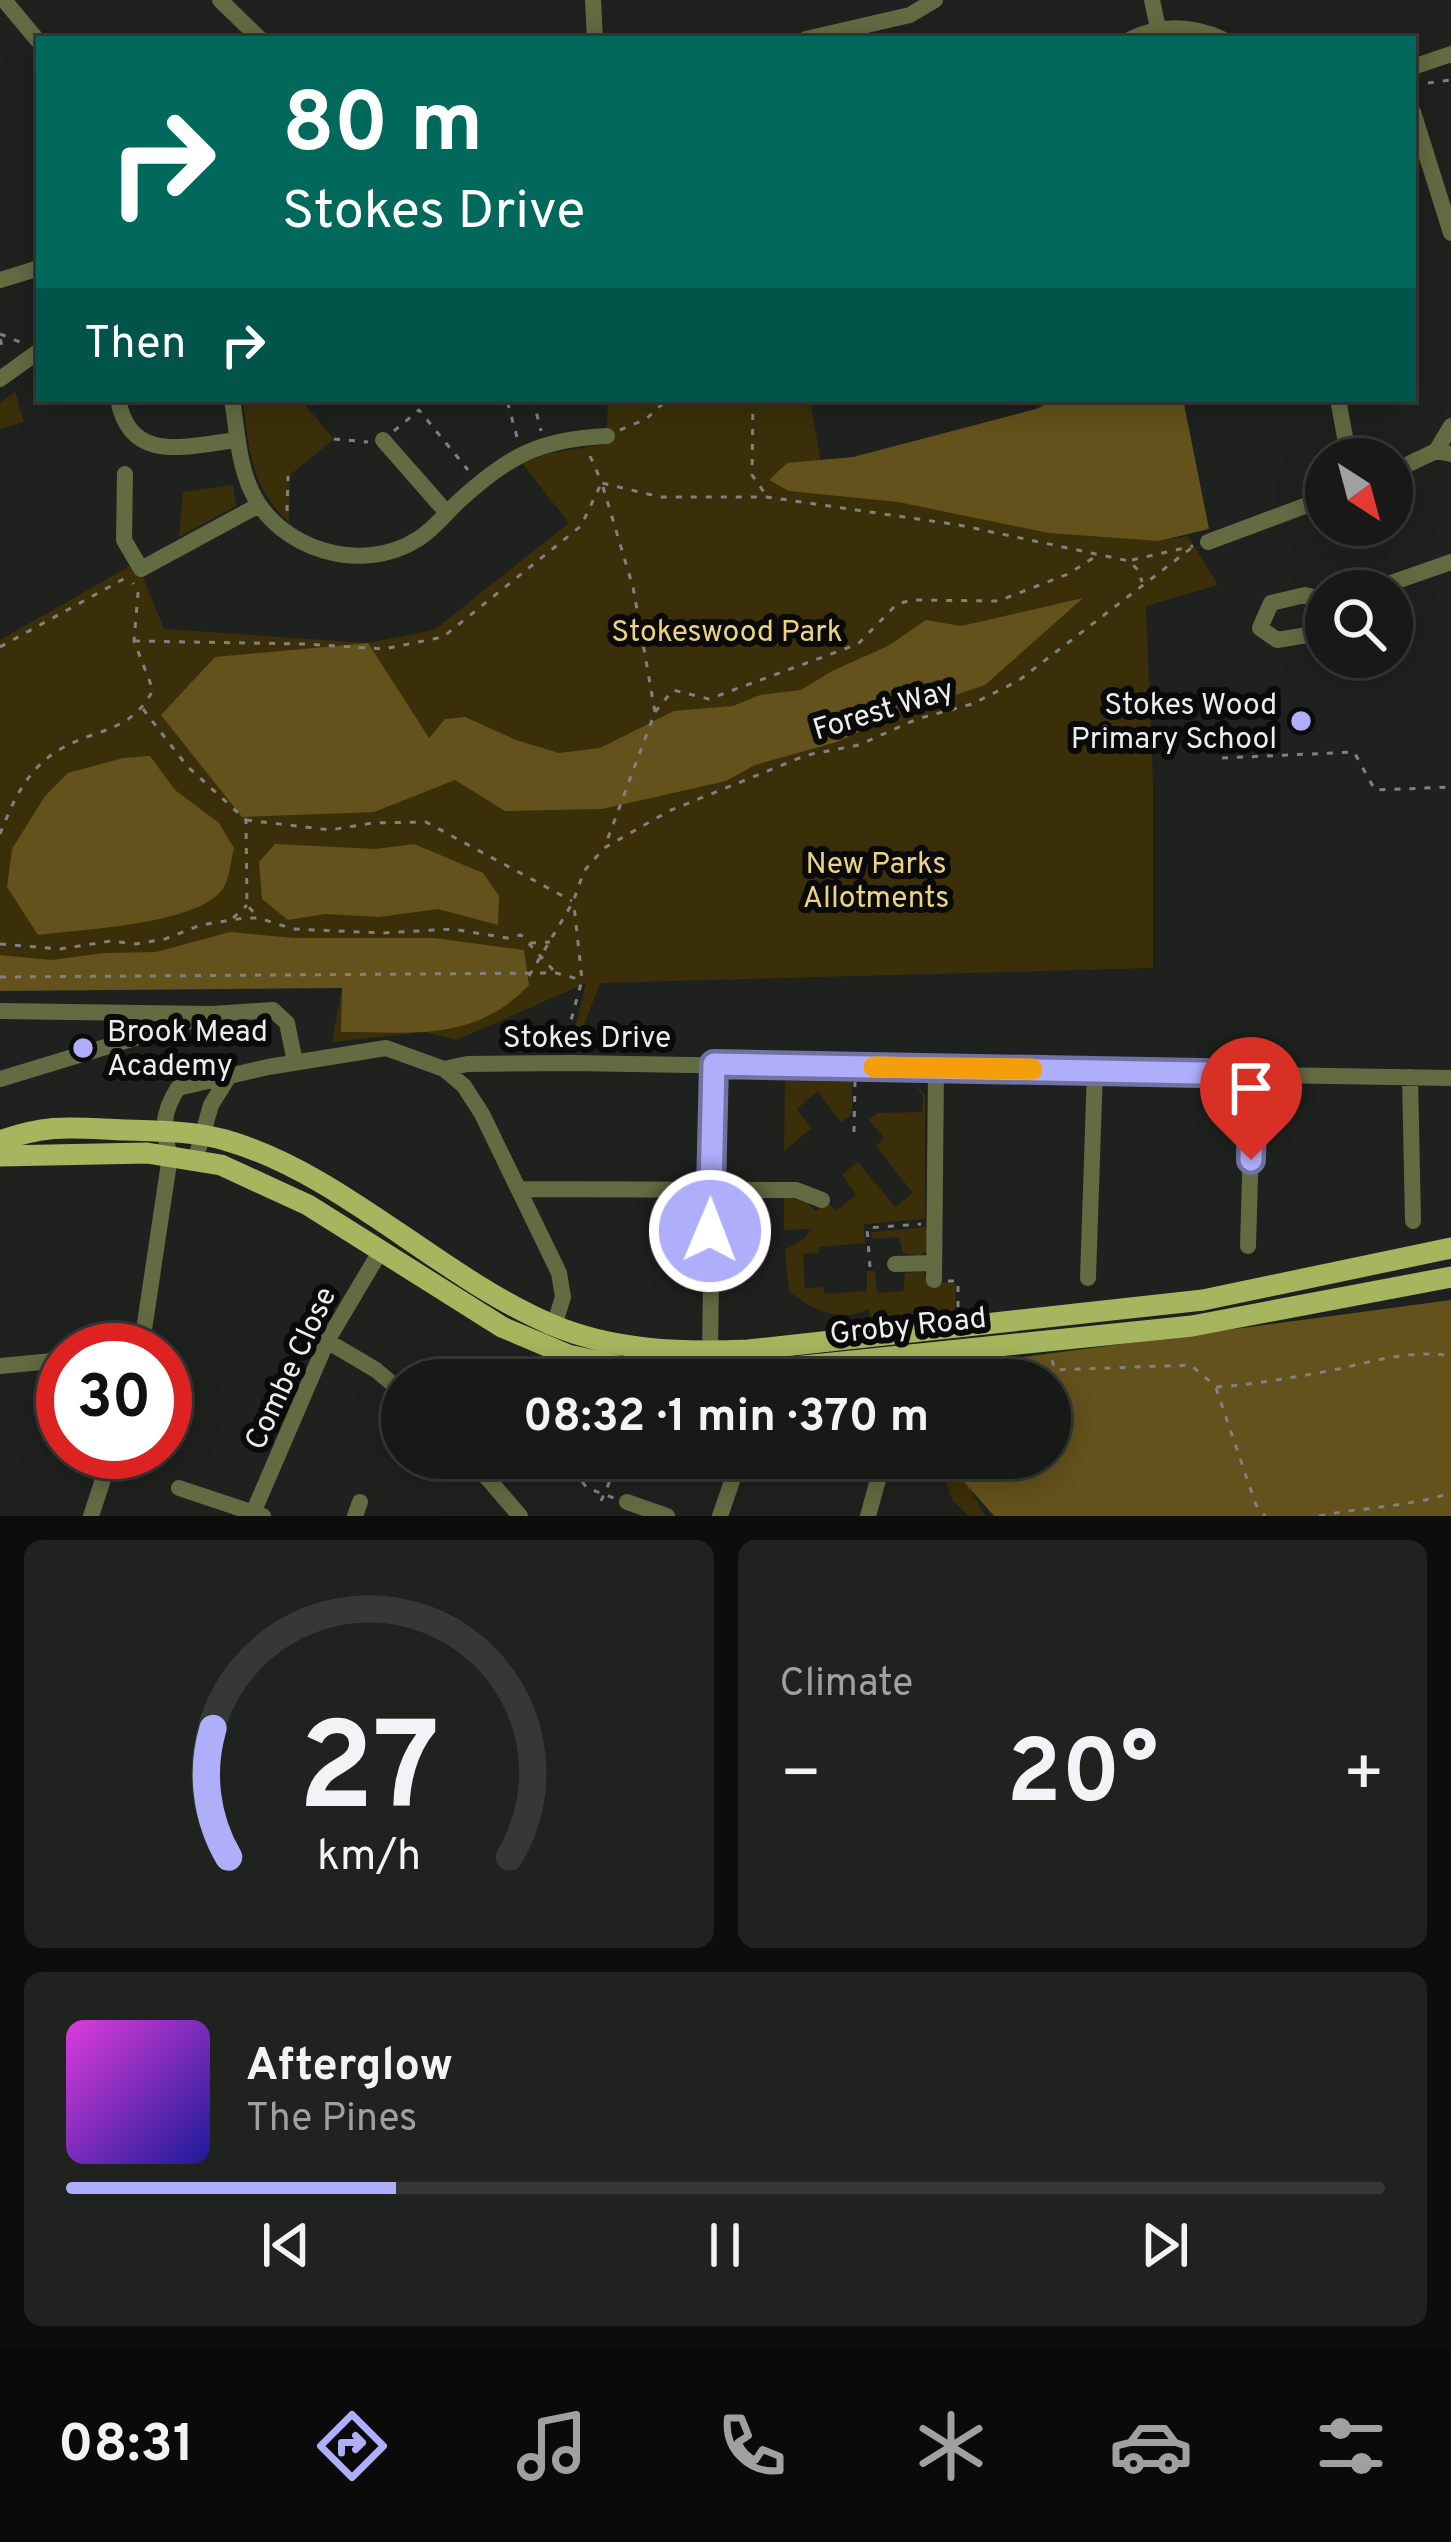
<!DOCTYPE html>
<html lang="en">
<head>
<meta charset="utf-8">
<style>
	:root { --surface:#161916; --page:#1f221f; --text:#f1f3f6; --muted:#9ea0a1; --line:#353835; --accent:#aeaefb }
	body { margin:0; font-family:Overpass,sans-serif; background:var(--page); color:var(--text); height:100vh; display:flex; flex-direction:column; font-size:45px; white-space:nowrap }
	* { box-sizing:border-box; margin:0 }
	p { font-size:39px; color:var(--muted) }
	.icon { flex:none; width:66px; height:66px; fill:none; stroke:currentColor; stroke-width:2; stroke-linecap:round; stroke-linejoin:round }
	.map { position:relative; height:1516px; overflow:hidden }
	.details { display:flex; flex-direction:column; gap:24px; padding:24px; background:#0c0e0c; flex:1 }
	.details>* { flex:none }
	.top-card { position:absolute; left:36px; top:36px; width:1380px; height:366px; border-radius:0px; box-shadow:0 6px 30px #0003,0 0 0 3px var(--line); background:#00695c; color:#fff; overflow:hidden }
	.needle { width:78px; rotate:144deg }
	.fabs { position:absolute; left:1305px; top:438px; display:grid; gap:24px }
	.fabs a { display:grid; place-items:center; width:108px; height:108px; border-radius:50%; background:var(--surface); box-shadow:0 6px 30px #0003,0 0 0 3px var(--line); font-size:60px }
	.speed { position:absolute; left:36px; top:1323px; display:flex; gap:24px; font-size:60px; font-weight:700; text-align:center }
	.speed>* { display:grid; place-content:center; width:156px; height:156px; border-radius:50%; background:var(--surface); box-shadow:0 6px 30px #0003,0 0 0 3px var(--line); line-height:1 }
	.speed .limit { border:18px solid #d22; background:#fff; color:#111 }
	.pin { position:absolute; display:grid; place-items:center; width:102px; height:102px; color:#fff; margin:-123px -51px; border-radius:50% 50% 50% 0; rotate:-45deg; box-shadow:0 0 12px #0007 }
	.pin .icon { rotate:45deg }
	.me { position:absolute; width:132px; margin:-66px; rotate:1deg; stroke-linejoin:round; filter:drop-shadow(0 0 9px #0008) }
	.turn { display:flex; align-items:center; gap:42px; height:252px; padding:0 48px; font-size:54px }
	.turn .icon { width:156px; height:156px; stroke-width:2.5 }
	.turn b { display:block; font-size:84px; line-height:102px }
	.then { display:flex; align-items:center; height:114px; padding:0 48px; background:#0003; gap:24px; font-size:45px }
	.big { font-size:90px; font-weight:700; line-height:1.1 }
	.details .widget { flex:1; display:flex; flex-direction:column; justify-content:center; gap:18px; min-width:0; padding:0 42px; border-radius:18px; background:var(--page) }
	.details .dial { align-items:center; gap:0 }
	.dial svg { height:312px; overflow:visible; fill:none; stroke:var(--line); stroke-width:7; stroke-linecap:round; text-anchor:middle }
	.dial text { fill:var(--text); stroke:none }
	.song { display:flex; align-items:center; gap:36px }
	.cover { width:144px; height:144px; border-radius:18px; background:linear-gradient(135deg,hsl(300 70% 55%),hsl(240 70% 35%)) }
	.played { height:12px; border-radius:6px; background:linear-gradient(90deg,var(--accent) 25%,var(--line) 25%) }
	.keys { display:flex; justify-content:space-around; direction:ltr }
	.heat { display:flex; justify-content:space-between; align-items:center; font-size:66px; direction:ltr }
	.details .tiles { flex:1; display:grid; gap:24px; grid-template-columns:1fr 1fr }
	.widget:last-child { grid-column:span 2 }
	.trip { position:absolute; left:381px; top:1359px; width:690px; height:120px; border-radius:60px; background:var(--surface); box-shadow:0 6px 30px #0003,0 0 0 3px var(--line); font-weight:700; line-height:120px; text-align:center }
	.tabs { display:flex; height:192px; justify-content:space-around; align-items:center; background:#090a09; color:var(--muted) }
	.tabs .icon { width:84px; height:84px }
	.tabs .selected { color:var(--accent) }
	.tabs b { font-size:54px; color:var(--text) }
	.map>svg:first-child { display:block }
	.green { fill:#3b2f09 }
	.forest { fill:#64521c }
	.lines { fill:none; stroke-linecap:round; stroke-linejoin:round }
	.path { stroke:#7f827f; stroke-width:3; stroke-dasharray:6 9; stroke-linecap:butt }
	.minor { stroke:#626b42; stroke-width:16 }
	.major { stroke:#a5b65e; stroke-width:21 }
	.route-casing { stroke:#7171a3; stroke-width:30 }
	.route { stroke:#aeaefb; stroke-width:21 }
	.slow { stroke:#f59e0b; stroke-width:21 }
	.poi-dot { fill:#aeaefb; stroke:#090a09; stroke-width:4.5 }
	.labels { text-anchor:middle; stroke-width:12; stroke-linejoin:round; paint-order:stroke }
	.park-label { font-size:30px; fill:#edd280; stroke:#090a09 }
	.poi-label { font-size:30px; fill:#ebeeeb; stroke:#090a09; text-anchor:end }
	.street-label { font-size:30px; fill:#ebeeeb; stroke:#090a09 }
</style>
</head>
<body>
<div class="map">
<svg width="1451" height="1516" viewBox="0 0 1451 1516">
	<rect width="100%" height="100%" fill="#1e211e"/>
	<path class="green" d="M15,391L24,422L0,429V404Z
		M243,399H300L334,439L290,475L289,522C251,489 248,445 243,399Z
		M608,399H810L821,463L1159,541L1188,536L1218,585L1146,606L1153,785V968L600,983L583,1028L585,1051H575V1028L586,983L457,1040L424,1032L332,1042L342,988H0V640L137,562L164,629L368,643L434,630L569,523L522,463L546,454L606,444Z
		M233,485L236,506L179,537L183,492Z
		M785,1081L852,1082V1114L841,1123L818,1091L797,1109L812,1128L784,1151Z
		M913,1082L925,1095V1219L864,1224L865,1243L819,1247V1253L803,1254L805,1288L823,1287L825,1294L867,1291V1271H875L877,1293L903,1291L905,1273L923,1271L930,1282L956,1283L955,1313L870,1321L869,1309C840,1323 811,1310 789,1291L785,1250L805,1238L812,1229L784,1230V1195L807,1203L816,1211L828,1202L836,1211L856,1195L842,1175L858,1162L895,1207L913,1193L876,1146L884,1138L869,1120L877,1113L922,1112L923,1096Z
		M928,1227L927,1251L919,1256L903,1253L899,1237L872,1239L871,1232Z
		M938,1458H954L985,1516H969L952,1500Z"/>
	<path class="forest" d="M1057,399H1183L1209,529L1159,541L1049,533L898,502L789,491L769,480L787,463L853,457L1036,409Z
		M1083,598L985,685L896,715L837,742L755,765L726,781L602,809L505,811L455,780L374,812L242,817L161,715L215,657L368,643L429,738L445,719L465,717L516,740L559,753L600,748L674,711L733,706L760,695L801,690L832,671L888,646L926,620L961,626Z
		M150,756L175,790L219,823L234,848C231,859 230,874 225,885C206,925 80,929 38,935L7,887L12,849L45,796L68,773L123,758Z
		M275,844L375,849L414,844L483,873L499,896L498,925L438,909L379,917L325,914L288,920L262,899L259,862Z
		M230,932L294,938H434L524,950L529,985C475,1042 414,1032 341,1032L342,988L0,991V955L51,960L104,953L156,952Z
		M1451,1300V1516H994L950,1466L925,1458H1050V1380H852Z"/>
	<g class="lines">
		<path class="path" d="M1413,85L1451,80
			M0,334L20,342
			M0,339L4,353
			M533,399L541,431
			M753,399L752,475L766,495
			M620,430L646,419L668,399
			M394,431L419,410L468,470
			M517,437L508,404L525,399
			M334,439L368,442
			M590,456L602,483L660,497H767L959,525L1129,561L1139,571L1142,582
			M603,487L633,587L655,712L605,846
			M287,511L288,476
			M1132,560L1193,546
			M134,641L305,644L384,649L443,637L581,526L601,484
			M0,647L129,576
			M143,709L187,766L246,820L247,905L258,917
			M655,712L673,690L709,699L858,644L897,604L912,600L998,601L1068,574L1098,555
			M1222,758L1354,752L1375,790L1451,787
			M246,820L330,830L372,823L426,822L572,901
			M0,834C13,801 27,769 59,750C97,727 130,734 153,690L134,641L138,593L133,583
			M233,918L247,905
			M530,943L550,942
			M0,944L60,949L111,941L136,944L165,939L201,925L244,918H259L293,929L383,933L452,929L507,938L521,935L555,972
			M529,976L573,902L584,871L604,848L669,811L807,755L859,745L917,719L972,704L1018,681L1194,546
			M0,977L556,973L582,980
			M571,1049L569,1028L582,980L574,905
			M854,1132L855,1082
			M870,1267L867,1228L921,1224
			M948,1281H958V1309
			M1052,1360L1055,1370L1191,1365L1216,1387C1258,1384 1297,1377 1338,1369C1375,1361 1413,1349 1451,1356
			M536,1380L542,1365
			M1216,1388L1256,1505L1265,1516
			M564,1458L587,1488L614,1498
			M801,1458L860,1477
			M507,1479L513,1458
			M601,1501L620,1458
			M1319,1516C1364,1507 1408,1507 1451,1493"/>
		<path class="minor" d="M4,0L39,42
			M220,0L260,39
			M593,0L595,39
			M1152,0L1158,28
			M806,39L910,15L935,0
			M1131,39C1162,24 1191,25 1222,39
			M1413,67L1451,54
			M1413,112L1451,233
			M0,280L39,268
			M0,379L39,351
			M118,399C130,466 189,445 238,440
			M232,399C237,429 238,462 251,490C278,550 362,575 418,539C434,529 445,514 459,501C508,456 540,439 607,436
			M1338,399L1349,459
			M383,440L447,513
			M1436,451L1451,426
			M1392,472L1436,451L1451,454
			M125,474L124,540L141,569L259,505
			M1208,542L1326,498
			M1368,591L1451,562
			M1326,600L1305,595L1271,603L1260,628L1277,640L1319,633L1326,620
			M0,1011L212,1014L273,1010L287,1023L295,1062
			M444,1069L467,1064L572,1063L1451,1078
			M1410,1077L1413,1221
			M0,1079L194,1020
			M195,1161L211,1105L229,1076
			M520,1189L796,1190L822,1200
			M1248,1246L1253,1074
			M895,1264L934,1263
			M1088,1278L1095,1069
			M934,1280L936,1069
			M327,1341L376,1370L402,1392
			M141,1350L170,1156C162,1128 162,1113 178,1088L268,1067L386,1048L444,1069L464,1086L482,1114L559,1273L563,1297L554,1326
			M710,1352L714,1064
			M0,1366L63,1360
			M470,1458L520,1516
			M179,1488L263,1516
			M627,1502L667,1516
			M253,1513L327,1341L381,1250
			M91,1516L112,1452
			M355,1516L360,1502
			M720,1516L740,1458
			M868,1516L884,1458"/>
		<path class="major" d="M0,1141C50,1123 74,1128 125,1130C159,1131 192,1131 225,1140C341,1173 439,1276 550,1324C613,1351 681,1353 748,1350L1203,1300L1451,1248
			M0,1156L147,1153L221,1165L308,1205L502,1327L568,1355L642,1371L687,1375L774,1369L1192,1326L1451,1277"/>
	</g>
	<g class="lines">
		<g class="route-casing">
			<path id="route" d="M710,1231L714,1064L1253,1074L1251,1160"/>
		</g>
		<use href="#route" class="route"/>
		<path class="slow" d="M874,1067L1032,1069"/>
	</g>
	<g class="poi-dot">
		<circle cx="1301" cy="721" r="12"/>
		<circle cx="83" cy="1048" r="12"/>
	</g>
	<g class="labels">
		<g class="park-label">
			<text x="727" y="641">Stokeswood Park</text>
			<text x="876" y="873">New Parks<tspan x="876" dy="34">Allotments</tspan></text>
		</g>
		<g class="poi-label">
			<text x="1277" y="714">Stokes Wood<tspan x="1277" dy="34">Primary School</tspan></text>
			<text x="107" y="1041" text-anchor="start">Brook Mead<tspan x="107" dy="34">Academy</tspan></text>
		</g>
		<g class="street-label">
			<text transform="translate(883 709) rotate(-17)" y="10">Forest Way</text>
			<text x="587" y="1047">Stokes Drive</text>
			<text transform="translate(908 1325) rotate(-6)" y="10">Groby Road</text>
			<text transform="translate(290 1368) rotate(-65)" y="10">Combe Close</text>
		</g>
	</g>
</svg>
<div class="fabs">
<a><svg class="needle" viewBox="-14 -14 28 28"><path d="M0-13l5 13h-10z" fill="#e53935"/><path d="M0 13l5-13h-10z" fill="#9ea0a1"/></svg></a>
<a><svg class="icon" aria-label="search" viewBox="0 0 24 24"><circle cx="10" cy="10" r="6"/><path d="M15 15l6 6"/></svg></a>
</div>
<div class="speed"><div class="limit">30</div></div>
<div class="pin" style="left:1251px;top:1160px;background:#d93025"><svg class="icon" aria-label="arrive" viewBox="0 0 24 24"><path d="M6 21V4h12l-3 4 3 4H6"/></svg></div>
<svg class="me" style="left:710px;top:1231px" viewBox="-20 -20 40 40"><circle r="17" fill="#aeaefb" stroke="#fff" stroke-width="3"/><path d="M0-11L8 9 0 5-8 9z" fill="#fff"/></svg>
<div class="trip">08:32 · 1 min · 370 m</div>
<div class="top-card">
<div class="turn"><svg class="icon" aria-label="right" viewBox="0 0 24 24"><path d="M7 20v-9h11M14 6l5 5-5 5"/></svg><div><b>80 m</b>Stokes Drive</div></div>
<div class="then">Then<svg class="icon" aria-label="right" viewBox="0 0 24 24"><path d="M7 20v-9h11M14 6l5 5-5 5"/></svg></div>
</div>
</div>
<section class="details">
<div class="tiles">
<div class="widget dial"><svg viewBox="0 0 100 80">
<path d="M14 69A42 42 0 1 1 86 69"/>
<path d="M14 69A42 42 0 0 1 10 36" stroke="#aeaefb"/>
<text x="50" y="56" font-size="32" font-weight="700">27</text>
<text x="50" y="72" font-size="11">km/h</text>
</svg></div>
<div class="widget"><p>Climate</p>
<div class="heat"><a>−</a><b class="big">20°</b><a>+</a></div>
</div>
<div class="widget">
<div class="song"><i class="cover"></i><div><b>Afterglow</b><p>The Pines</p></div></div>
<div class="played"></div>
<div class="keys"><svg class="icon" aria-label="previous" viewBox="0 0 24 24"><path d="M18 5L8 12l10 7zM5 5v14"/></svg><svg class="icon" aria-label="pause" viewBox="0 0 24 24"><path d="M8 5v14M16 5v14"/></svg><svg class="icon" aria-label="next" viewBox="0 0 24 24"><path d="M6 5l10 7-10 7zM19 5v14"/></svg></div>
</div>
</div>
</section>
<nav class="tabs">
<b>08:31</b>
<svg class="icon selected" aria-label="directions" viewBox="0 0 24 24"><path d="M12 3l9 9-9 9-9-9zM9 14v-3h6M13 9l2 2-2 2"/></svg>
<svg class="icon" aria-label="music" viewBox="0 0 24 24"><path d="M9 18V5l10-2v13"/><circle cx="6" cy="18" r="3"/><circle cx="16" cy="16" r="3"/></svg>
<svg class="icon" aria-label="phone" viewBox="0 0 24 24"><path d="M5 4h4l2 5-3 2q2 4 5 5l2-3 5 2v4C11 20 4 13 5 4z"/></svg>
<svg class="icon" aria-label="climate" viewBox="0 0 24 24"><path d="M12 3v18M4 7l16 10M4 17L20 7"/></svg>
<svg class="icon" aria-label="car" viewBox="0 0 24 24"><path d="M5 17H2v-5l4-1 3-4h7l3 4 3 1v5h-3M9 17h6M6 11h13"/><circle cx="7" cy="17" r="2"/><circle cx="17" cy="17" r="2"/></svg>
<svg class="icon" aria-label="filters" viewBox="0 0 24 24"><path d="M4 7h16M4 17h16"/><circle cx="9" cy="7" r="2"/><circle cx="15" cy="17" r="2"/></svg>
</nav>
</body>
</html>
